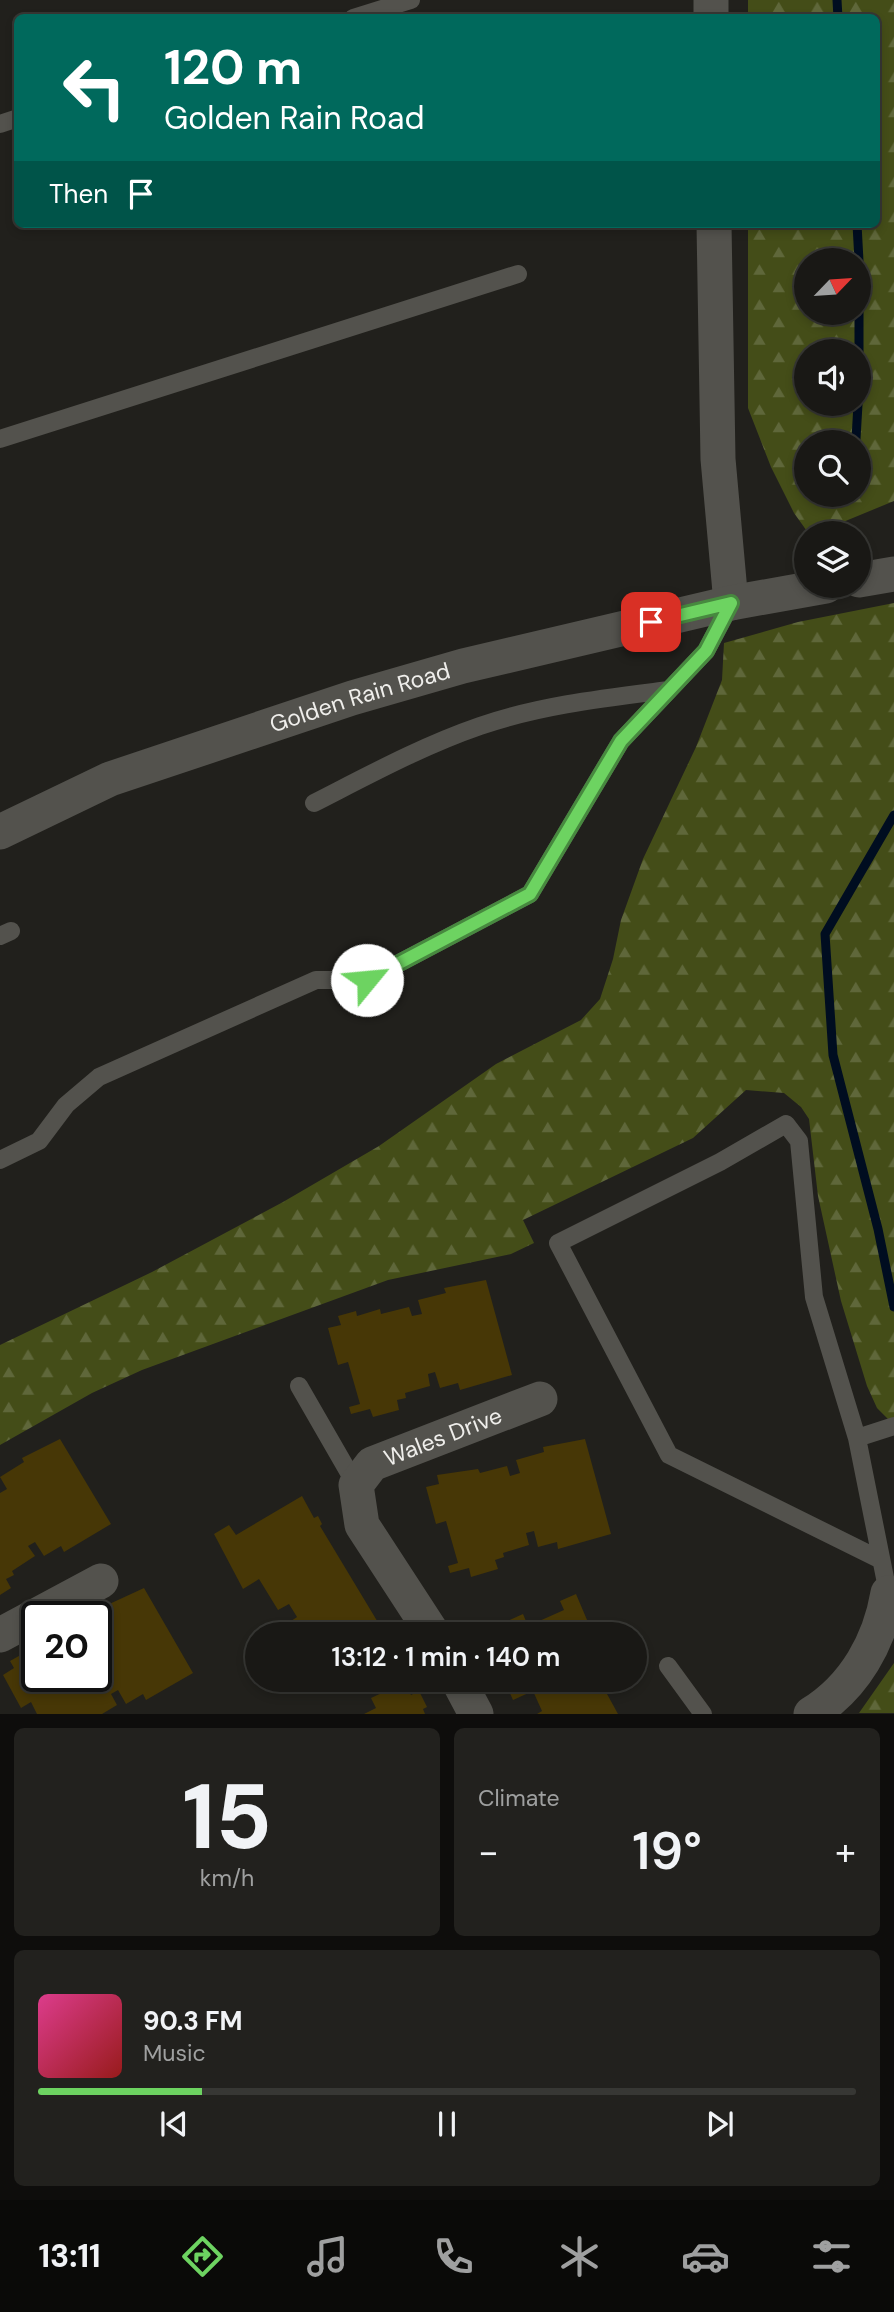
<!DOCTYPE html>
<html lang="en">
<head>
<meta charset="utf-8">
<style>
	:root { --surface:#191815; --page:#22211e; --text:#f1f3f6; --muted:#9fa0a0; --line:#373734; --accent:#6dd361 }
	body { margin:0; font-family:"DM Sans",sans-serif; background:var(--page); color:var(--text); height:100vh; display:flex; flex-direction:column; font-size:26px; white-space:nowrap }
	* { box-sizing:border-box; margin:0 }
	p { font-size:23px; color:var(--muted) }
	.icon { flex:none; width:38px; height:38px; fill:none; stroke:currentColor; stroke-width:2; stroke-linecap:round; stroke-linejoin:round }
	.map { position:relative; height:1714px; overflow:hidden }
	.details { display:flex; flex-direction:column; gap:14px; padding:14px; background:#0e0d0c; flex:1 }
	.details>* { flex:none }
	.banner { position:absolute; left:14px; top:14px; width:866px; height:214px; border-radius:10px; box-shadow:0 4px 10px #0003,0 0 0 2px var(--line); background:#00695c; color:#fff; overflow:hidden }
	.needle { width:46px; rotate:65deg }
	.fabs { position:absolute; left:794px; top:248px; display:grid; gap:14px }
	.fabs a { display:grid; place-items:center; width:77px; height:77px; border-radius:50%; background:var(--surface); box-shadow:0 4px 10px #0003,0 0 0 2px var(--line); font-size:35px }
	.speed { position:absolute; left:21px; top:1601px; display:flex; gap:14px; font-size:35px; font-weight:700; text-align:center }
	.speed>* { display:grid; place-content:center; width:91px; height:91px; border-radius:50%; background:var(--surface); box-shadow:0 4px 10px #0003,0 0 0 2px var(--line); line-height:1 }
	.speed .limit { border:4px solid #111; border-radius:10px; background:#fff; color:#111 }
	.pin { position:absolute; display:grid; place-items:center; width:60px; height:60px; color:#fff; margin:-30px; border-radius:14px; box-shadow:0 4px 10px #0006 }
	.me { position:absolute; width:77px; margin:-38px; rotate:62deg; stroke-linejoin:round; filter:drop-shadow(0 0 5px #0008) }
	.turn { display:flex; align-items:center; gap:24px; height:147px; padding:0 35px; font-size:32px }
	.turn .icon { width:91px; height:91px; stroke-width:2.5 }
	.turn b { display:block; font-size:49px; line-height:60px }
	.then { display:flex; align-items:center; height:66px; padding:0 35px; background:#0003; gap:14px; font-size:26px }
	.big { font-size:52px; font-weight:600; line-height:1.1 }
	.details .tile { flex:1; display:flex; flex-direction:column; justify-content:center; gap:10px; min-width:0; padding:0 24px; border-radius:10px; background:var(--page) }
	.details .dial { align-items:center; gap:0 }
	.dial b { font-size:91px; line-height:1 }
	.song { display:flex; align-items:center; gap:21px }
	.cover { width:84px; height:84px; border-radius:10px; background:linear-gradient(135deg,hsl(330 70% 55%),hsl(0 70% 35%)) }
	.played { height:7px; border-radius:4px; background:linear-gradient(90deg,var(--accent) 20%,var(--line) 20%) }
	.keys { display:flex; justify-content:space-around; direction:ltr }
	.heat { display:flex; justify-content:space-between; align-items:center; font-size:38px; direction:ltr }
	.details .tiles { flex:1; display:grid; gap:14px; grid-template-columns:1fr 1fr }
	.tile:last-child { grid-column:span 2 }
	.trip { position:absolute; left:245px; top:1622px; width:402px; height:70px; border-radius:35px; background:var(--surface); box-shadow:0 4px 10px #0003,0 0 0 2px var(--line); font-weight:600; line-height:70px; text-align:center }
	.tabs { display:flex; height:112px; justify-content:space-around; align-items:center; background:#0a0a08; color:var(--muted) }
	.tabs .icon { width:49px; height:49px }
	.tabs .selected { color:var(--accent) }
	.tabs b { font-size:32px; color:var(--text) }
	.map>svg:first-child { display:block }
	.forest { fill:url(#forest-firs); fill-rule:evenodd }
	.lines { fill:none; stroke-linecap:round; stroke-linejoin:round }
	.stream { stroke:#000d20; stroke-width:9 }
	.building { fill:#473706 }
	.service { stroke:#53524d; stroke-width:18 }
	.minor { stroke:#53524d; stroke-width:35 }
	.route-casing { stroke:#47893f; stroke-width:18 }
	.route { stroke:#6dd361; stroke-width:12 }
	.labels { text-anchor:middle; stroke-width:7; stroke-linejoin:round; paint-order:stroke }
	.street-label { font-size:23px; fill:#efeeeb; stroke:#21201c }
</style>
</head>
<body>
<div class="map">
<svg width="894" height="1714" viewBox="0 0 894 1714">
	<defs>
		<pattern id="forest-firs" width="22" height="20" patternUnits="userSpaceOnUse" patternTransform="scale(1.75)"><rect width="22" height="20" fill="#444d18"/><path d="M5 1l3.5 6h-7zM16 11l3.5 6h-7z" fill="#5f673a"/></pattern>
	</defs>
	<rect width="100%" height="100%" fill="#21201c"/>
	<path class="forest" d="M748,0H894V501L814,534H809L794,513L771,467L748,408V224H877V18L748,17ZM807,261H859V313H807ZM807,352H859V404H807ZM807,443H859V495H807Z
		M894,603V1418L888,1419L877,1408L867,1386L841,1301L818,1196L809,1119L801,1107L784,1093L746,1090L693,1138L523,1220L534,1243L511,1254L388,1280L142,1370L92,1393L0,1445V1345L152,1272L283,1202L379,1146L496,1064L581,1020L600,999L613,959L621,920L643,859L696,747L722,680L724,643L798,622Z
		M894,1663V1713H859Z"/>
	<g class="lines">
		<path class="stream" d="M837,0L838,18
			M857,224L859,261
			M859,272V370
			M856,439L858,404
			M894,815L825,934L833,1055L878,1229L894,1307"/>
	</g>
	<path class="building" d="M486,1280L512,1375L460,1390L458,1383L440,1388L435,1372L428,1374L430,1386L405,1393L406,1398L397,1400L399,1410L373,1417L370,1409L351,1414L349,1407L360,1404L348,1362L338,1365L328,1328L341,1325L338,1316L356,1311L357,1316L380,1309L381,1314L409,1307L412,1316L422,1314L418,1300L446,1293L444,1288Z
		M60,1439L111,1524L64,1552L61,1546L44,1556L35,1542L28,1546L35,1556L12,1571L14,1575L6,1579L11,1588L0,1595V1493L7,1489L0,1477L24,1462L22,1458Z
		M585,1439L611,1534L558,1549L557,1542L538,1547L534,1531L526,1533L529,1545L503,1553L504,1557L495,1560L498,1569L471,1577L469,1568L450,1573L448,1566L458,1563L446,1521L436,1524L426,1487L439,1484L437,1475L478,1469L480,1473L507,1466L510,1476L520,1473L516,1460L544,1452L543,1447Z
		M302,1496L314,1518L318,1516L322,1524L320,1526L385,1634H286L282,1627L297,1617L289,1604L278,1610L259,1579L243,1589L214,1534L229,1525L236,1535Z
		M144,1588L193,1673L146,1700L143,1694L126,1704L118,1690L111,1694L117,1705L102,1714H37L31,1702L21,1708L3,1675L14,1668L10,1661L26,1652L28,1655L37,1650V1676H96V1617L108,1610L105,1606Z
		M576,1594L593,1634H500L496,1626L523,1614L528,1626L564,1610L560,1601Z
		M504,1680H580L584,1690L601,1683L618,1714H537L542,1711L533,1691L513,1700Z
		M405,1682L411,1695L419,1691L427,1707L423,1709L425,1714H364L376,1708L371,1698Z"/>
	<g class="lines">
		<path class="service" d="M353,18L411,0
			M0,124L18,118
			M0,439L518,274
			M314,803C369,775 422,746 480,726C541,705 606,698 669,690
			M0,936L11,931
			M0,1160L39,1141L66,1105L99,1077L316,980H367L530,894L621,741L706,651L731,604
			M299,1386L356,1485
			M857,1438L894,1426
			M881,1560L669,1455L558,1243L720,1162L786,1124L799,1141L814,1297L857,1438L888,1593L893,1595
			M668,1666L703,1714"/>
		<g class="minor">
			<path d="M711,0V18"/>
			<path d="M714,224L718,459L731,603"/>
			<path d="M859,580L894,574"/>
			<path id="s1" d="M0,832L110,779L352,698L463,666L731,603L826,586"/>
			<path id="s2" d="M433,1634L362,1525L356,1485L372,1464L540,1399"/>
			<path d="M0,1635L101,1581"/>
			<path d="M458,1680L476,1714"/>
			<path d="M811,1714C855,1687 880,1641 888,1593"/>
		</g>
	</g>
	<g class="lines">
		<g class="route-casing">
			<path id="route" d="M367,980L530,894L621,741L706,651L731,603L651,622"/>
		</g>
		<use href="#route" class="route"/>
	</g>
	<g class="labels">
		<g class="street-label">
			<text dy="8" stroke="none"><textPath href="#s1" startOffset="385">Golden Rain Road</textPath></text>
			<text dy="8" stroke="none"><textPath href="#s2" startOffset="273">Wales Drive</textPath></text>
		</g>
	</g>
</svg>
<div class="fabs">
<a><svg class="needle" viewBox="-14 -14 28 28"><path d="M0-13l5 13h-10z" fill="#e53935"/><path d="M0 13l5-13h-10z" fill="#9fa0a0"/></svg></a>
<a><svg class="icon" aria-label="sound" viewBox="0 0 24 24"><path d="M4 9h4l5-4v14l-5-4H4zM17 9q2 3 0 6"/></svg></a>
<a><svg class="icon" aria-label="search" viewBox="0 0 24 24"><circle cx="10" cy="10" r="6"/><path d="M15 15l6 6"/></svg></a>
<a><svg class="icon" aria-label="layers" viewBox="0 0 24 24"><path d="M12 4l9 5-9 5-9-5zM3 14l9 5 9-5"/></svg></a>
</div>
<div class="speed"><div class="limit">20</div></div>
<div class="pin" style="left:651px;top:622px;background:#d93025"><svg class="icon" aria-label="arrive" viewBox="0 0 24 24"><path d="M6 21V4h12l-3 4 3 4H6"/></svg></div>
<svg class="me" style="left:367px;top:980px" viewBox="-20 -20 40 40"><circle r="19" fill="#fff"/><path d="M0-13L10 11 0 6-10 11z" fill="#6dd361"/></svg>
<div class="trip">13:12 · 1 min · 140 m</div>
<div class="banner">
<div class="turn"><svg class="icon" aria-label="left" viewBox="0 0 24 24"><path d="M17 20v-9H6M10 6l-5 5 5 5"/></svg><div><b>120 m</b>Golden Rain Road</div></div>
<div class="then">Then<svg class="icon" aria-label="arrive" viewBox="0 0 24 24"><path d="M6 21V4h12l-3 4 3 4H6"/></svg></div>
</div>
</div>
<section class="details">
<div class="tiles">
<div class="tile dial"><b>15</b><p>km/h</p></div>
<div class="tile"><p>Climate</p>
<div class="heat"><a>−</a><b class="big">19°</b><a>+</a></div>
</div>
<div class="tile">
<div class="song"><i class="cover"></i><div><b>90.3 FM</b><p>Music</p></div></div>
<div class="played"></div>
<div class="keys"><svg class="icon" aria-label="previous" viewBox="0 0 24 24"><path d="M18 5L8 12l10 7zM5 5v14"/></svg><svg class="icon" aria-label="pause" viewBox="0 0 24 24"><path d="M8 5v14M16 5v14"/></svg><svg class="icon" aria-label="next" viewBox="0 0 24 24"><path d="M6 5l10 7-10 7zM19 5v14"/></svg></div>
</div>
</div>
</section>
<nav class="tabs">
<b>13:11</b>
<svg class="icon selected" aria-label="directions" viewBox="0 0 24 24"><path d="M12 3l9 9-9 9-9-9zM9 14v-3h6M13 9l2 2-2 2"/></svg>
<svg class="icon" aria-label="music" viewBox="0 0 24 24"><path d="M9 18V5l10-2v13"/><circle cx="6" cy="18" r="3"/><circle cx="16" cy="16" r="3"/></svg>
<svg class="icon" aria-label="phone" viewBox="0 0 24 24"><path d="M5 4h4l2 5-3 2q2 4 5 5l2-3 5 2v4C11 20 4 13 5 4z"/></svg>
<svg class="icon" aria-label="climate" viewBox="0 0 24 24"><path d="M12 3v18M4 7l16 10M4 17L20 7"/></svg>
<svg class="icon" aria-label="car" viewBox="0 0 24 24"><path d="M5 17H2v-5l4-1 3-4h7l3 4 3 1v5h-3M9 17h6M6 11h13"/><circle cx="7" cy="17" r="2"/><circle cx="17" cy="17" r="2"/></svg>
<svg class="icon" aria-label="filters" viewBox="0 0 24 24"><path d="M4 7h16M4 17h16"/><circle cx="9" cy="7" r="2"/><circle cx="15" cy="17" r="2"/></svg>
</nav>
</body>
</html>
